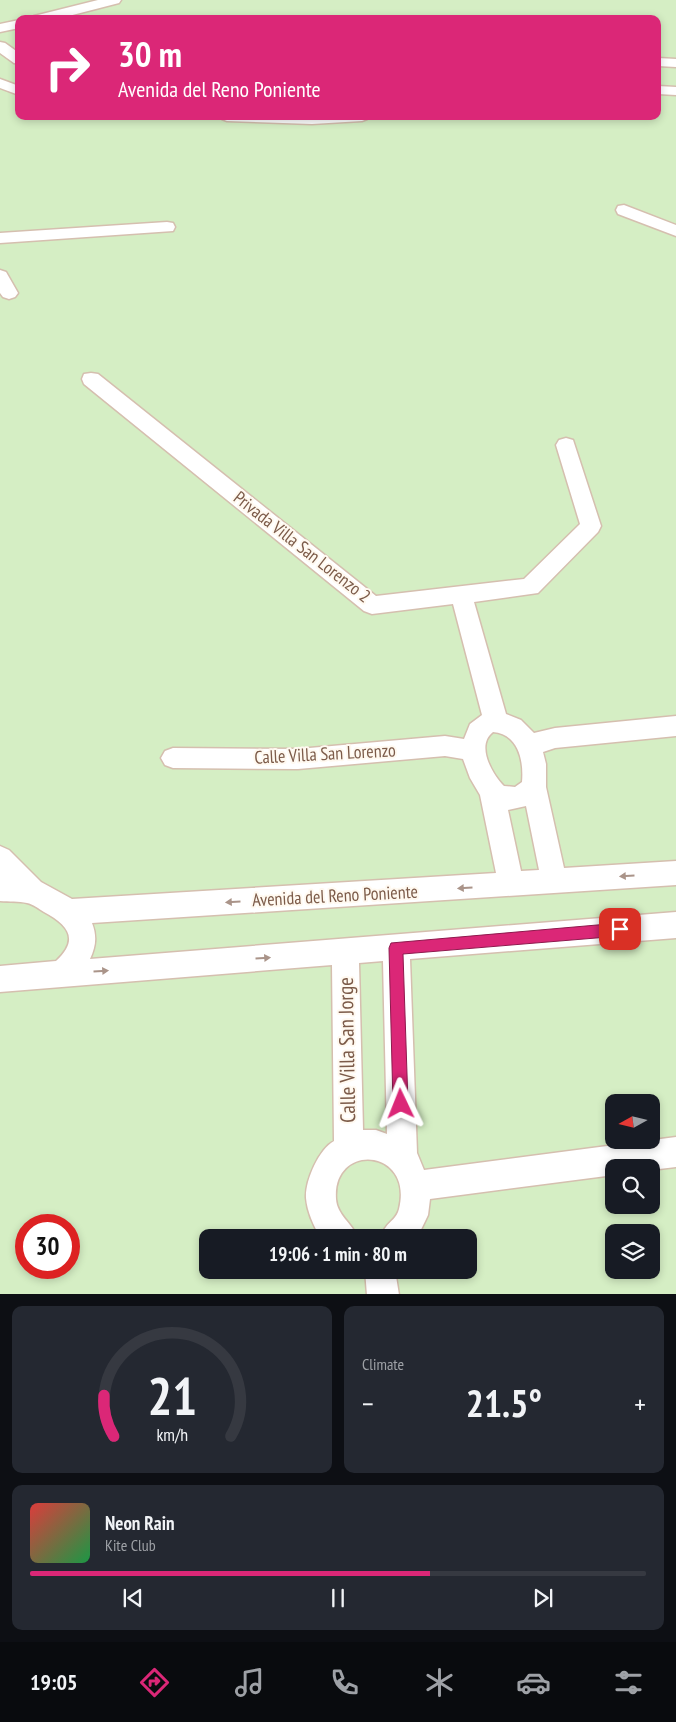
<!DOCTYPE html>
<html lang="en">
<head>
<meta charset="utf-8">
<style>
	:root { --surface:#171b24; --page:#242831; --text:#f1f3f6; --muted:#9ea1a6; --line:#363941; --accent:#db2777 }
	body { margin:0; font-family:"PT Sans Narrow",sans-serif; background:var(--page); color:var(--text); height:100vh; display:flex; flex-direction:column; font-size:19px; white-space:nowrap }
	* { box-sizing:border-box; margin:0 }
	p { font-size:16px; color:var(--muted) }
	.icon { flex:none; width:28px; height:28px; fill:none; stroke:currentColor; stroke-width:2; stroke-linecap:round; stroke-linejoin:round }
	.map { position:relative; height:1294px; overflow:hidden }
	.panel { display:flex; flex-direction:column; gap:12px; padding:12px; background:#0d0f14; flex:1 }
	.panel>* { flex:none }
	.top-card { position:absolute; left:15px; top:15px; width:646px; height:105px; border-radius:10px; box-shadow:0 2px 8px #0003; background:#db2777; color:#fff; overflow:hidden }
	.needle { width:32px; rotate:262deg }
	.fabs { position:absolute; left:605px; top:1094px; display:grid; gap:10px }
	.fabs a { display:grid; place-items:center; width:55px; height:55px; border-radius:10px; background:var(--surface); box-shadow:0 2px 8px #0003; font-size:25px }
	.speed { position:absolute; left:15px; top:1214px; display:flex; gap:10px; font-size:25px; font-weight:700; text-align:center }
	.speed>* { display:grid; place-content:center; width:65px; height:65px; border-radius:50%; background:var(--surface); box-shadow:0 2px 8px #0003; line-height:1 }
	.speed .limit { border:8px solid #d22; background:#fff; color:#111 }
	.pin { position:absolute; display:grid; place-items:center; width:42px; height:42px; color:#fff; margin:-21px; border-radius:10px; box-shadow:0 2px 8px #0006 }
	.me { position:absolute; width:55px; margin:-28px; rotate:358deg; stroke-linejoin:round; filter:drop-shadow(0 0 4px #0008) }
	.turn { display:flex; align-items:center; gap:18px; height:105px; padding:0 20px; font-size:22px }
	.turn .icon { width:65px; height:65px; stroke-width:2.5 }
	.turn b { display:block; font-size:35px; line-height:42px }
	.big { font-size:38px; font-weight:800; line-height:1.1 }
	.panel .tile { flex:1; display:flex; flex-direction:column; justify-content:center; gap:8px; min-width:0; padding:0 18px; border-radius:10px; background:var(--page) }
	.panel .dial { align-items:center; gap:0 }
	.dial svg { height:130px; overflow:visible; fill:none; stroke:var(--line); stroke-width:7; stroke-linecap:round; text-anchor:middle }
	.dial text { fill:var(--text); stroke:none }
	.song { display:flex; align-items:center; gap:15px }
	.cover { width:60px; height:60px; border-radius:8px; background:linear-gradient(135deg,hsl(0 70% 55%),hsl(140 70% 35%)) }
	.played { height:5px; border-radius:2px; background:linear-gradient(90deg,var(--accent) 65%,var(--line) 65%) }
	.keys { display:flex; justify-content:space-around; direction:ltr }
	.heat { display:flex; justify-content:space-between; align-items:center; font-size:28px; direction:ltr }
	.panel .tiles { flex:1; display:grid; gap:12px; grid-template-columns:1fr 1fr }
	.tile:last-child { grid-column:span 2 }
	.trip { position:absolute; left:199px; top:1229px; width:278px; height:50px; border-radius:10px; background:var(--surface); box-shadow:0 2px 8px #0003; font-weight:800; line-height:50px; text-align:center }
	.dock { display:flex; height:80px; justify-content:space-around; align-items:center; background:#090b0e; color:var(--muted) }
	.dock .icon { width:35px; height:35px }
	.dock .current { color:var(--accent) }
	.dock b { font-size:22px; color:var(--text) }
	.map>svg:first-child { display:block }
	.green { fill:#d5eec4; fill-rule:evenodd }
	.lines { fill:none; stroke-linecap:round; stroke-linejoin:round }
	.minor-casing { stroke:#d5bfaf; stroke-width:3 }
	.minor { fill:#fff; fill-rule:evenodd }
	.oneway { fill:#aa9489 }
	.route { fill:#db2777; stroke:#8e194d }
	.labels { text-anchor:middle; stroke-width:4; stroke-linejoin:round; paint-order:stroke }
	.street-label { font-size:18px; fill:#7c5b49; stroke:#fff9f0 }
	.near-street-label { font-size:21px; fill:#7c5b49; stroke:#fff9f0 }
</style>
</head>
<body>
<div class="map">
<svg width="676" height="1295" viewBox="0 0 676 1295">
	<rect width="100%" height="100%" fill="#fef6e8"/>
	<path class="green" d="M0,0H676V1294L0,1295ZM19,19H658V116H19ZM614,1102H651V1140H614ZM614,1168H651V1205H614ZM26,1225H69V1268H26ZM614,1232H651V1270H614ZM208,1238H468V1270H208Z"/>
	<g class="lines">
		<g class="minor-casing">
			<path id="minor" d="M98,0H121L119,3L57,19H32L34,16Z
				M19,20V28L0,32V24Z
				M0,42L5,43L19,53V64L14,63L0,53Z
				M658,58L676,59V67L658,66Z
				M0,79L19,86V95L0,88Z
				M658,86L676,87V95L658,94Z
				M220,116H369L367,119L362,121L312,124L227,121L222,119Z
				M624,205L676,225V236L618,214L616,210L618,206Z
				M167,222L173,223L175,227L173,231L0,243V233Z
				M0,270L6,272L18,293L15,297L9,299L3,297L0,293Z
				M91,373L98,374L376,596L524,579L580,524L556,445L559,440L566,438L573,440L601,526L598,532L538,593L474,602L506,714L521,720L534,733L555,728L676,716V736L555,748L543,752L546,764V787L564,868L676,861V885L92,923C97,936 96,946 90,959L676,912V938L410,959L417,1153L424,1170L676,1137V1167L651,1170V1168H614V1175L430,1199L428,1215L417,1238H381C382,1234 383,1230 386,1227C390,1221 397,1218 399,1209C414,1148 332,1142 336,1199C337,1215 352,1223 358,1238H321C314,1227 307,1211 306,1198C305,1181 319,1149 334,1141L332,965L0,992V966L56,961C80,939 68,925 44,912C39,909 33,904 27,903C19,901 9,902 0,901V846L9,850L41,882L72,899L496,873L480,795L470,778L463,759L445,756L298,769L173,768L165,765L161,758L165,751L173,748L298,749L445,736L464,739L470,724L482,715L453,604L372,614L364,611L84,384L82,379L84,374ZM493,732C518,734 524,760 522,782L515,787L504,786C493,775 475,746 493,732ZM526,806L539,870L521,871L508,810ZM383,961L387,1134L376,1130H363L359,963Z
				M365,1270H395L399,1295H367Z"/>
		</g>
		<use href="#minor" class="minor"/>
	</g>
	<defs><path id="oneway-solid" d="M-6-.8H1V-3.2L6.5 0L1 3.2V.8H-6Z" transform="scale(1.25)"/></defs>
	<g class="oneway">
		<use href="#oneway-solid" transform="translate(627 876) rotate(177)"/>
		<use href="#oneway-solid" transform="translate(465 888) rotate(177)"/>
		<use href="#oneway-solid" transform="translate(233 902) rotate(177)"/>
		<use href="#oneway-solid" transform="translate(263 958) rotate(-4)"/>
		<use href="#oneway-solid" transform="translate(101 971) rotate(-4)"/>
	</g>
	<path class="route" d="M620,923L625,925L627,929L625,934L620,936L403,954L408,1104L406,1109L401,1111L396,1109L393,1104L389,948L391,943Z"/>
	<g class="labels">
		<g class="street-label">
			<text transform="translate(302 547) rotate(38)" y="6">Privada Villa San Lorenzo 2</text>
			<text transform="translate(325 754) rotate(-3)" y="6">Calle Villa San Lorenzo</text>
			<text transform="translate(335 896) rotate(-3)" y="6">Avenida del Reno Poniente</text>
		</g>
		<g class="near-street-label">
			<text transform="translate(347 1050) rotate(-91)" y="7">Calle Villa San Jorge</text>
		</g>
	</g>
</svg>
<div class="fabs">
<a><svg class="needle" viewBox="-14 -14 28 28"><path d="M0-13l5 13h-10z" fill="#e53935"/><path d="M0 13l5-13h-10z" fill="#9ea1a6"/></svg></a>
<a><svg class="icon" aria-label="search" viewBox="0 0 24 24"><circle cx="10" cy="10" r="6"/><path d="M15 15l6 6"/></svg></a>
<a><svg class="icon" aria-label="layers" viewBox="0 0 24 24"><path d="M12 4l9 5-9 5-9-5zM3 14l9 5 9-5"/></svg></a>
</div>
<div class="speed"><div class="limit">30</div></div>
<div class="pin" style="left:620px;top:929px;background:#d93025"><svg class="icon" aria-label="arrive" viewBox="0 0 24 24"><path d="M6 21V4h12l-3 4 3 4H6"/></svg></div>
<svg class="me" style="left:401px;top:1104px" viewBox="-20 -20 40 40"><path d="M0-17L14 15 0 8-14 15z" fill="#db2777" stroke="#fff" stroke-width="4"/></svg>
<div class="trip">19:06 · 1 min · 80 m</div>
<div class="top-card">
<div class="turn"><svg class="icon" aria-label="right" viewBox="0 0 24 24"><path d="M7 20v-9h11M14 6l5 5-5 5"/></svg><div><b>30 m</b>Avenida del Reno Poniente</div></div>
</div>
</div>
<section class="panel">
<div class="tiles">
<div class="tile dial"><svg viewBox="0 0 100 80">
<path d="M14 69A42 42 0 1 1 86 69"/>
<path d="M14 69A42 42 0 0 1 8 44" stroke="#db2777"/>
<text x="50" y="56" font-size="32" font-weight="700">21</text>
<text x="50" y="72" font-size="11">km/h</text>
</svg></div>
<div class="tile"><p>Climate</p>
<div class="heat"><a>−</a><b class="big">21.5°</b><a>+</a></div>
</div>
<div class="tile">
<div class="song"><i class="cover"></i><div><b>Neon Rain</b><p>Kite Club</p></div></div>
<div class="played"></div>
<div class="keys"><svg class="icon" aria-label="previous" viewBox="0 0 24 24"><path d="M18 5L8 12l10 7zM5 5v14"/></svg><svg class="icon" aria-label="pause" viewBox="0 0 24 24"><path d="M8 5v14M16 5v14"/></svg><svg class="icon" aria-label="next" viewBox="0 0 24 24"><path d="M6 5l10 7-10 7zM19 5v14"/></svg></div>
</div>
</div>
</section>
<nav class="dock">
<b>19:05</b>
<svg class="icon current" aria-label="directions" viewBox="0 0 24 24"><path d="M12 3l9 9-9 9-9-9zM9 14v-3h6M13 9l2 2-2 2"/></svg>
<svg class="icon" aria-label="music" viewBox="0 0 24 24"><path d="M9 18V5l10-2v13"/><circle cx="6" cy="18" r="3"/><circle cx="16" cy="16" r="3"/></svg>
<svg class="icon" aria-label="phone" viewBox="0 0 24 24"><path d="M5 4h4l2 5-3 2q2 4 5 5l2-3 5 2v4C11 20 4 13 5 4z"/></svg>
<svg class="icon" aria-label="climate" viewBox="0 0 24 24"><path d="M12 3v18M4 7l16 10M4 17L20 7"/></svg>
<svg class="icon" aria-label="car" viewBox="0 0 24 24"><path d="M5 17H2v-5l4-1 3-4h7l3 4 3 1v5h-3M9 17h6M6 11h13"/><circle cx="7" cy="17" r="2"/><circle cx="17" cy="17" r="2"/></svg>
<svg class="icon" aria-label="filters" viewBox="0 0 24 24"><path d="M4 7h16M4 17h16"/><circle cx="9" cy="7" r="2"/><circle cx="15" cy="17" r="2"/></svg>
</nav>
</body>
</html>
